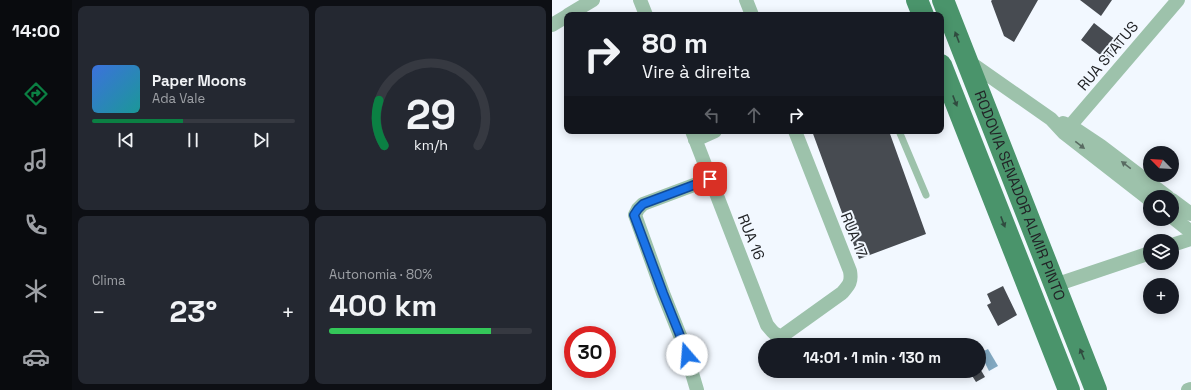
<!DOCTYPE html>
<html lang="pt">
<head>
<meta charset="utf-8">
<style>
	:root { --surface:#171b24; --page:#242831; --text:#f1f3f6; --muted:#9ea1a6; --line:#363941; --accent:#0b8043 }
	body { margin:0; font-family:"Space Grotesk",sans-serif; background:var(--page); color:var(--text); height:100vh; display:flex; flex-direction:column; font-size:15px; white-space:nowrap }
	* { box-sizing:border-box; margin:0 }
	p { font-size:13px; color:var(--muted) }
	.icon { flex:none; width:22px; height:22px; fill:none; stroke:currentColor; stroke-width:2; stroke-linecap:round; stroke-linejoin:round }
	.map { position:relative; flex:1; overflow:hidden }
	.panel { display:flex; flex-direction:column; gap:6px; padding:6px; background:#0d0f14; width:480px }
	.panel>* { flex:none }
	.guide { position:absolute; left:12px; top:12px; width:380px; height:122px; border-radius:8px; box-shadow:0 2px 10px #0003; background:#171b24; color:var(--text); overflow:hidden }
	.needle { width:26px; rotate:294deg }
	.fabs { position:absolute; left:591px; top:146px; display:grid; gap:8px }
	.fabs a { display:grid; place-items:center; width:36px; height:36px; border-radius:50%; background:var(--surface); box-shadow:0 2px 10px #0003; font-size:20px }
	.speed { position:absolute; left:12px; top:326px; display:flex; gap:8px; font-size:20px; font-weight:700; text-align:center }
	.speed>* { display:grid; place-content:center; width:52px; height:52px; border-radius:50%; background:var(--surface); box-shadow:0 2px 10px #0003; line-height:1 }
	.speed .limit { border:6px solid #d22; background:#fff; color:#111 }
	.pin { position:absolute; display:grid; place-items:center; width:34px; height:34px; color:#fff; margin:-17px; border-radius:8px; box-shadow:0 2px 6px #0006 }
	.me { position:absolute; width:44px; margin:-22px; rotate:342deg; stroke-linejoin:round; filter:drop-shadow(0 0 3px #0008) }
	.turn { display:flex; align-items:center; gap:14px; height:84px; padding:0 12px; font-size:18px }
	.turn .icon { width:52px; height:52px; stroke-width:2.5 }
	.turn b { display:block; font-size:28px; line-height:34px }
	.lanes { display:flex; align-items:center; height:38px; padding:0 12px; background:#0003; justify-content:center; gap:20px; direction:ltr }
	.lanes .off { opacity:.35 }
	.big { font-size:30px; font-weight:800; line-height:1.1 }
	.panel .widget { flex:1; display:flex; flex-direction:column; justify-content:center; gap:6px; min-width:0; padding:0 14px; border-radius:8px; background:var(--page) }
	.panel .dial { align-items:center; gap:0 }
	.dial svg { height:104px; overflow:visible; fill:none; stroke:var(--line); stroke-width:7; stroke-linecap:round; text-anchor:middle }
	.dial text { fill:var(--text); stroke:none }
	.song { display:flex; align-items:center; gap:12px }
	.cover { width:48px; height:48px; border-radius:6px; background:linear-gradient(135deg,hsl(220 70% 55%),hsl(180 70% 35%)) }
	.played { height:4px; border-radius:2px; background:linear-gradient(90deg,var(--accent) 45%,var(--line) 45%) }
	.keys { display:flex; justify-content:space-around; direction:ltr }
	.heat { display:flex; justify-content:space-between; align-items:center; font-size:22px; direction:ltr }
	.charge { height:6px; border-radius:3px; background:linear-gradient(90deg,#34c759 80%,var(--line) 0) }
	.panel .tiles { flex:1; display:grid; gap:6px; grid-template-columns:repeat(2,1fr) }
	.trip { position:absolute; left:206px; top:338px; width:228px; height:40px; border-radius:20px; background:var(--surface); box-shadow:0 2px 10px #0003; font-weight:800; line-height:40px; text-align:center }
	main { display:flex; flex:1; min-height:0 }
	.tab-bar { display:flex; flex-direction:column; width:72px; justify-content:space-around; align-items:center; background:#090b0e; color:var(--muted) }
	.tab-bar .icon { width:28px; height:28px }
	.tab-bar .current { color:var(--accent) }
	.tab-bar b { font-size:18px; color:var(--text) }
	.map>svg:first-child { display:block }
	.water { fill:#82a8c1 }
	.building { fill:#474b51 }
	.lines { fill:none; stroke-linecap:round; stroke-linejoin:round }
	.lane { stroke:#9dc2ab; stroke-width:7 }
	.street { stroke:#9dc2ab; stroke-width:14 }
	.primary { stroke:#4a946b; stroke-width:22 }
	.oneway { fill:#304b3f }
	.oneway2 { fill:#596b62 }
	.route-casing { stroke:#114b97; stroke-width:10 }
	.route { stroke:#1a73e8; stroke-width:7 }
	.labels { text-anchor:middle; stroke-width:4; stroke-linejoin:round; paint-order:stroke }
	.street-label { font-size:15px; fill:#222427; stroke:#f2f8ff }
</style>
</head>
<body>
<main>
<nav class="tab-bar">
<b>14:00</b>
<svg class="icon current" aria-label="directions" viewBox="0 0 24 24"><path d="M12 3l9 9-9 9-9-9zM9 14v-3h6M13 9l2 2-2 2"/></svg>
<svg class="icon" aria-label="music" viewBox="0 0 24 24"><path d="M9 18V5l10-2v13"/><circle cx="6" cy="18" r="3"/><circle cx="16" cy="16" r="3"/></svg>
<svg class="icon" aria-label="phone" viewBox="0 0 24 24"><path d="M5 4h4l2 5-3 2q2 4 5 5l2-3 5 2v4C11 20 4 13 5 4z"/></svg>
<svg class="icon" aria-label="climate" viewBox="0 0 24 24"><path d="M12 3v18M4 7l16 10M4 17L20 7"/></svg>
<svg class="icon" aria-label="car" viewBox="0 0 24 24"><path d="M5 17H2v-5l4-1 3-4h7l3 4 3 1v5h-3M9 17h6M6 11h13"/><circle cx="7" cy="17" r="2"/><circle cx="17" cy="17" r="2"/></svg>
</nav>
<section class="panel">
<div class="tiles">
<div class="widget">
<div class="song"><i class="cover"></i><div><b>Paper Moons</b><p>Ada Vale</p></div></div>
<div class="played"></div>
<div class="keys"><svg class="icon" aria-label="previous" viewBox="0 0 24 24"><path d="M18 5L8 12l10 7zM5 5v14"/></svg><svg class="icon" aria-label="pause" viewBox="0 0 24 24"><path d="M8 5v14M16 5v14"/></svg><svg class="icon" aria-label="next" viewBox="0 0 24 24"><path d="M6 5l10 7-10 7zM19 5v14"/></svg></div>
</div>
<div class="widget dial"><svg viewBox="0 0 100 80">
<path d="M14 69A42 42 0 1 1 86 69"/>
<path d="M14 69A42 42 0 0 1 10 34" stroke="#0b8043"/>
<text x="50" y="56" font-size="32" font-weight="700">29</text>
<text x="50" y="72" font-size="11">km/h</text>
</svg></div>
<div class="widget"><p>Clima</p>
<div class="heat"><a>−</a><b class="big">23°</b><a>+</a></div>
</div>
<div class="widget"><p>Autonomia · 80%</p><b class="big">400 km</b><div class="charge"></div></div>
</div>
</section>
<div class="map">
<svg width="639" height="390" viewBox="0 0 639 390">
	<rect width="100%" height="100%" fill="#f2f8ff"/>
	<path class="water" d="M436,349L446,366L437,371L428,353Z"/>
	<path class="building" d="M440,0H486L462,42L452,36L439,1Z
		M528,0H560L549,16Z
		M542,23L569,44L556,61L529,40Z
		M260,131H337L374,234L307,259Z
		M451,286L465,315L446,326L435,305L439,303L435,294Z
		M427,367L433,377L424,382L417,371H427Z"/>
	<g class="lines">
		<path class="lane" d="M347,131L374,195"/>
		<path class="street" d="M88,0L94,15
			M194,0L200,15
			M16,15L41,0
			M0,25L15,16
			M416,61L499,119L512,133L598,200
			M511,123L519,126L549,146L616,197
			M140,131L215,325C220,331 222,335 230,336L290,293C297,285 300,282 298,271L243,131
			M512,133L626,0
			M143,140L163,131
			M620,200L639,214
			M620,217L639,232
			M620,245L639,239
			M503,285L598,253
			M145,390L131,343L111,293L83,215L86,209L91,204L158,179
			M636,390L639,389"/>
		<g class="primary">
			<path d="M365,0L371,15"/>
			<path id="s1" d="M391,0L544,390"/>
			<path d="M389,65L517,390"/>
		</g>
	</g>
	<defs><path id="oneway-solid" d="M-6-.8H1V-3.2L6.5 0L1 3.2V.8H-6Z"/></defs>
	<g class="oneway">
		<use href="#oneway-solid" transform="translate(405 37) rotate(-111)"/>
		<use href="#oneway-solid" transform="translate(403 101) rotate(69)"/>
		<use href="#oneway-solid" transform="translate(451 222) rotate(69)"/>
		<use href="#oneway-solid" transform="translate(530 354) rotate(-112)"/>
	</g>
	<g class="oneway2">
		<use href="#oneway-solid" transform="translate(528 145) rotate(38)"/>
		<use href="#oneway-solid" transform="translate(574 165) rotate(-143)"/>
	</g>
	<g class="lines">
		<g class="route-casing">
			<path id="route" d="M135,355L131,343L111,293L82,215L86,209L91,204L158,179"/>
		</g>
		<use href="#route" class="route"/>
	</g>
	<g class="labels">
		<g class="street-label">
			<text transform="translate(556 56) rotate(-50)" y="5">RUA STATUS</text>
			<text dy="5" stroke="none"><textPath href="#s1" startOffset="210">RODOVIA SENADOR ALMIR PINTO</textPath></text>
			<text transform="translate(302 235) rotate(68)" y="5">RUA 17</text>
			<text transform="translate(199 237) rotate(68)" y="5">RUA 16</text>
		</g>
	</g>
</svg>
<div class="fabs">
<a><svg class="needle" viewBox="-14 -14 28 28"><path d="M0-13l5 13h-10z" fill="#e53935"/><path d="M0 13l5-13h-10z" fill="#9ea1a6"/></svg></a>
<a><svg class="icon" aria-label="search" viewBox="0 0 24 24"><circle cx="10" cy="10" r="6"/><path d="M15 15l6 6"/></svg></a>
<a><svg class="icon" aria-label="layers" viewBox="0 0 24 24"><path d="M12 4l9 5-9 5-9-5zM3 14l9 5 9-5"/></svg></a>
<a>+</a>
</div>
<div class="speed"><div class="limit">30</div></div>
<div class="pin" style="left:158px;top:179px;background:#d93025"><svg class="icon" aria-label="arrive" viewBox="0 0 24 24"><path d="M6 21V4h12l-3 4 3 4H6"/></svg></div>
<svg class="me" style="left:135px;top:355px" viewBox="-20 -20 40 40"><circle r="19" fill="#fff"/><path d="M0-13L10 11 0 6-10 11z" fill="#1a73e8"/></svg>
<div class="trip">14:01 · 1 min · 130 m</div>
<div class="guide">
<div class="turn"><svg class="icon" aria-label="right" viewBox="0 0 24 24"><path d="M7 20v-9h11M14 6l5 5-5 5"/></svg><div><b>80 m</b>Vire à direita</div></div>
<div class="lanes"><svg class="icon off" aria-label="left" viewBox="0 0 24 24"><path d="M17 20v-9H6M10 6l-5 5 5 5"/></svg><svg class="icon off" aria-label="ahead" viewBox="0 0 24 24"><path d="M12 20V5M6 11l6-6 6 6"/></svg><svg class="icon" aria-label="right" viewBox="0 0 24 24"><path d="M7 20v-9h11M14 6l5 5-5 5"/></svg></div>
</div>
</div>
</main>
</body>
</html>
